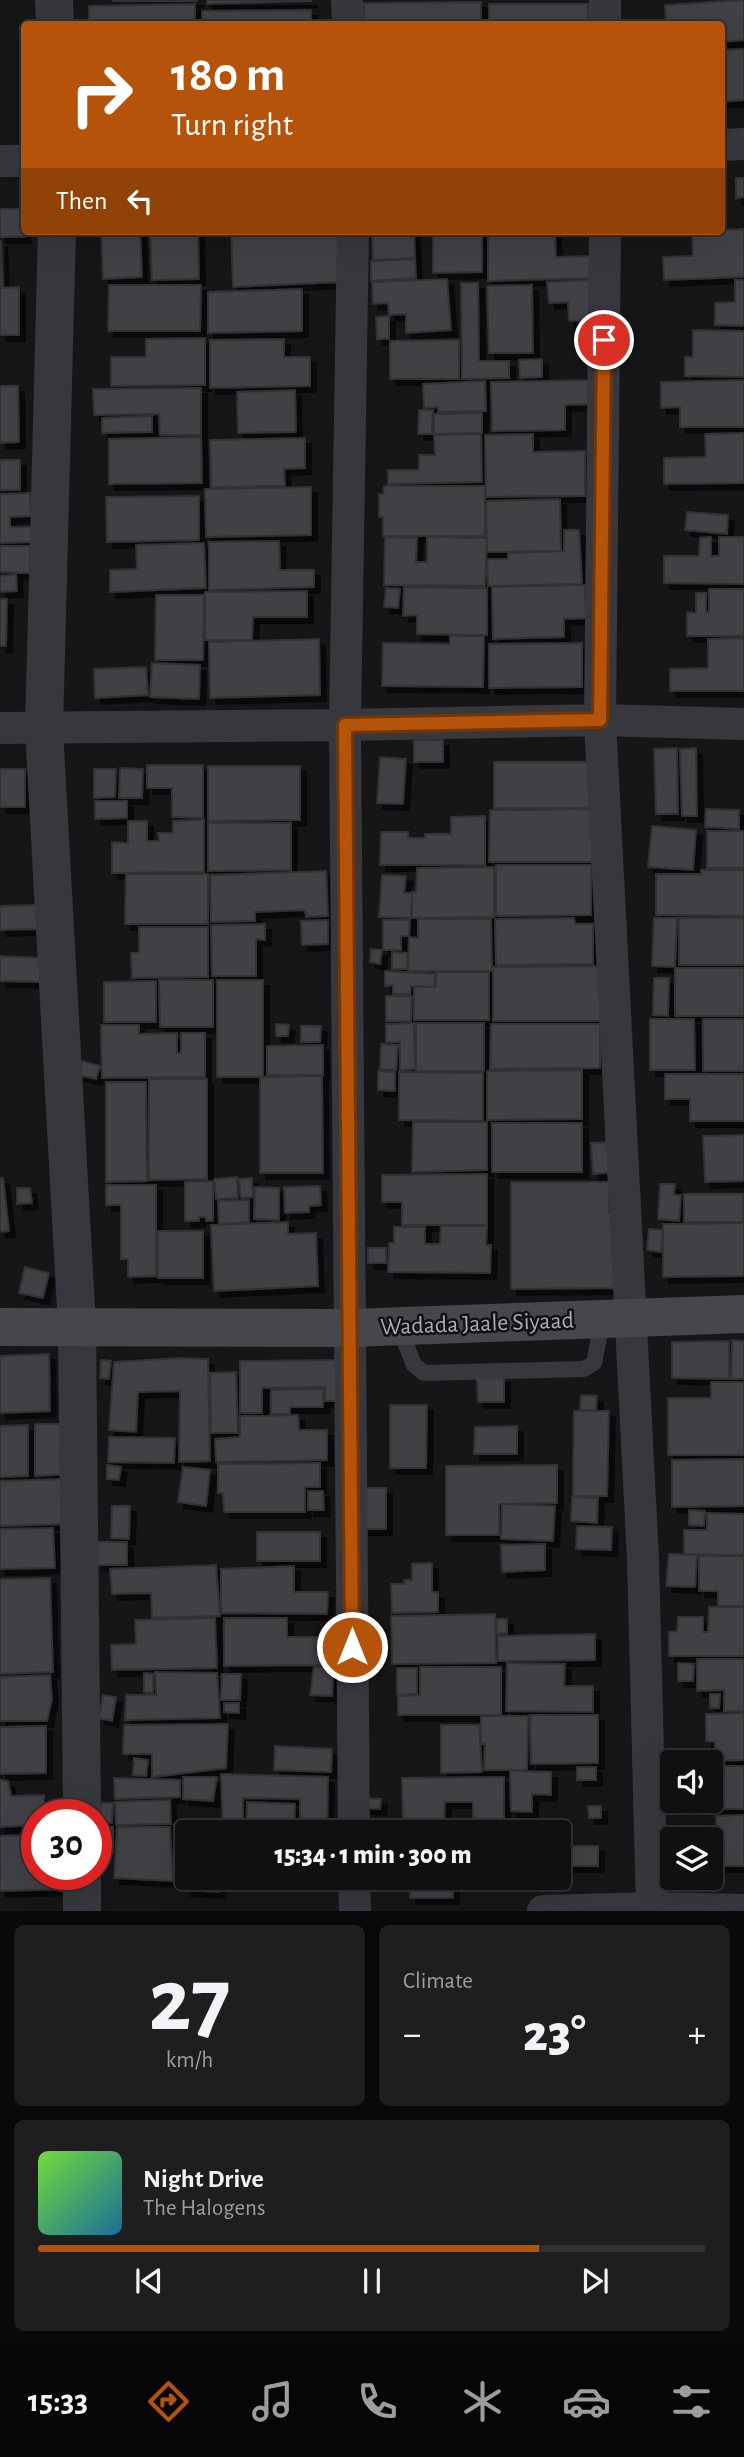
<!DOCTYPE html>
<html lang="en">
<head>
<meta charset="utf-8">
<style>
	:root { --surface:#101012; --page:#1e1e20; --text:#f1f3f6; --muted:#9c9d9f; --line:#303032; --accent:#b45309 }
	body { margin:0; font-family:"Alegreya Sans",sans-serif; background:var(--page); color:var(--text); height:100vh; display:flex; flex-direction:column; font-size:26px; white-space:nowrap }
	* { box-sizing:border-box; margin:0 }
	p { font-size:23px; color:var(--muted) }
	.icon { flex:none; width:38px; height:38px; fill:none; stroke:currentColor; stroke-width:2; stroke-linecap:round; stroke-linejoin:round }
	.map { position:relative; height:1911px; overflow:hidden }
	.side { display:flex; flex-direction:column; gap:14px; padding:14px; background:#09090a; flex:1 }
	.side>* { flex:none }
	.hud { position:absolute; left:21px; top:21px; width:704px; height:214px; border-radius:7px; box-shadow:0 7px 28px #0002,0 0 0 2px var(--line); background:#b45309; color:#fff; overflow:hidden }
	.buttons { position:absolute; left:660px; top:1750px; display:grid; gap:14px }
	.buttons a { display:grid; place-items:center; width:63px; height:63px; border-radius:7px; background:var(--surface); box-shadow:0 7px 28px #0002,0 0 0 2px var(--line); font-size:35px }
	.speed { position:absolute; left:21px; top:1799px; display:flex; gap:14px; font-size:35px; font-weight:700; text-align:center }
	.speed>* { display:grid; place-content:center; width:91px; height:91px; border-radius:50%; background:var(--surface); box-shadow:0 7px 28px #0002,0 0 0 2px var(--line); line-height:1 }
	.speed .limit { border:10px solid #d22; background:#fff; color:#111 }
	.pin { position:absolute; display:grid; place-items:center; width:60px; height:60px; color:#fff; margin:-30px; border:4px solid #fff; border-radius:50%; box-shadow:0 2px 7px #0007 }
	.me { position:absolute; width:77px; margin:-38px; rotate:0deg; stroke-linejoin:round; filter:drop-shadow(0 0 5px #0008) }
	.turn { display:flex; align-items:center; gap:24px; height:147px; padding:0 35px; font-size:32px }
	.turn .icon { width:91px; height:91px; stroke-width:2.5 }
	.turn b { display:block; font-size:49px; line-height:60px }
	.then { display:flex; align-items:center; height:66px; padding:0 35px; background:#0003; gap:14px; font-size:26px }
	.big { font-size:52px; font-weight:800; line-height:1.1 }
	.side .widget { flex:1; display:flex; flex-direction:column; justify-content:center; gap:10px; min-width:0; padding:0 24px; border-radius:10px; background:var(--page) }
	.side .dial { align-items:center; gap:0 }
	.dial b { font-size:91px; line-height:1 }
	.song { display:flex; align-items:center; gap:21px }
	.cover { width:84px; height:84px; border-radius:10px; background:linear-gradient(135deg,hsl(100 70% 55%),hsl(200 70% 35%)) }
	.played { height:7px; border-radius:4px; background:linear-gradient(90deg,var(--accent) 75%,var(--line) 75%) }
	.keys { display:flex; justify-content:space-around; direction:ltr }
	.heat { display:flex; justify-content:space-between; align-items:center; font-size:38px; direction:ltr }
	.side .tiles { flex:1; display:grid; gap:14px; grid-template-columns:1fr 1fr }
	.widget:last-child { grid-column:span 2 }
	.trip { position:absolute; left:175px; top:1820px; width:396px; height:70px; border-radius:7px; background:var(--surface); box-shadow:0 7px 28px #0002,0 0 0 2px var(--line); font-weight:800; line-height:70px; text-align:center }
	.menu { display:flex; height:112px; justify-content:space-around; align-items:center; background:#060607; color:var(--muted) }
	.menu .icon { width:49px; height:49px }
	.menu .current { color:var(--accent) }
	.menu b { font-size:32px; color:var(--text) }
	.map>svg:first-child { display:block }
	.building { fill:#404145; stroke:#303034; stroke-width:2; filter:url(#shadow) }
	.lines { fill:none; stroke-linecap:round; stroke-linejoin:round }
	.service { stroke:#37383d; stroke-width:16 }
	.minor { stroke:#37383d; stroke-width:32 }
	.tertiary { stroke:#37383d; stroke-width:38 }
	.secondary { stroke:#45474d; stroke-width:38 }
	.route-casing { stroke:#753606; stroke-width:18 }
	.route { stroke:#b45309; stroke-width:12 }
	.labels { text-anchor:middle; stroke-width:5; stroke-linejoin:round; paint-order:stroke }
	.street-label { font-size:24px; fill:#a8adb8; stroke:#111113 }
</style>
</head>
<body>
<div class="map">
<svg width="744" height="1911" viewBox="0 0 744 1911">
	<defs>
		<filter id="shadow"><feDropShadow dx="6" dy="6" stdDeviation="0" flood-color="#0009"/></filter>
	</defs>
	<rect width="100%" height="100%" fill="#161618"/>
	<path class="building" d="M113,0H197V1H113Z
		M207,0H311V1L207,4Z
		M744,0V40L721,42V24H666L665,5Z
		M481,2V24H364V3Z
		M195,4V24H89V6Z
		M489,4H588V24H489Z
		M311,10V24H202V11Z
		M744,49V100L721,102V50Z
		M736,178H744V197L736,198Z
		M0,209H24L25,237H0Z
		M744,229V277L664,280L663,257L693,256L692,231Z
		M101,231H140L142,277L103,279Z
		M150,231H198L199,279L152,280Z
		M231,231H339L341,282L233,287Z
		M372,231H414L415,258L373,260Z
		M433,231H482V272L433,273Z
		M555,233L556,257L590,256L591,278L488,281V235Z
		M0,241H1L3,286H0Z
		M415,259L416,278L371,281V261Z
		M447,279L451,330L406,333V314L389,315L388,303L373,304L372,282Z
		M593,280L596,320L569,321L568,302L549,303L547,282Z
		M735,280H744V326L715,325V303L735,302Z
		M461,283H478L479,361H509V378L462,379Z
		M109,285H201L200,331H108Z
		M532,285L533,353H489L487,286Z
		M19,287V335H0V288Z
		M302,289V331L208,333V292Z
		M389,316V339H377L376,317Z
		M693,330L744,331V377L685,376V357H693Z
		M205,338V385L111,386V357H146V339Z
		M284,339V357H310V386L210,388V340Z
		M459,340V379H390V341Z
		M542,359V377L520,378L519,360Z
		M595,380V404L565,405V430L492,431L491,382Z
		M744,380V427H680V407L661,408V382Z
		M485,381L486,411L438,412V407L424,408L423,384Z
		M0,386H18L19,442L0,443Z
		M201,388V435H160L159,414L94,415L93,389Z
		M295,390L296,432L238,433L237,392Z
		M419,410H433L432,434H418Z
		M482,413V433L434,434V414Z
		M152,416V432L102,433V418Z
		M744,433V483L664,484V458L706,457L705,434Z
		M481,434L482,482L388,484V470H419V455H435L434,435Z
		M533,434V452L585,451V496L486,497L485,435Z
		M201,437L202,483L109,484V439Z
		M305,438V468L284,469L285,486L211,487L210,440Z
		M0,460H20V490H0Z
		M384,486H485V536H383V517H379V494H383Z
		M311,487V535L206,537L205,489Z
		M30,493L31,516L10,517V527H32V542L0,543V494Z
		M199,496V540L107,542L106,497Z
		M560,499L561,551L487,552L486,501Z
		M687,512L728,515L727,534L685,530Z
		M564,530H579L582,584L488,586L487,559H508V553L564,551Z
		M385,537L417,538L416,562H427V537L487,538L485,586L384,585Z
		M711,537V556H719V537H744V584L664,583V556H699L700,538Z
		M279,541L280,570H314V587L209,590V542Z
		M204,543L206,588L110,592V570L137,569L136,545Z
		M0,546H30V573L0,572Z
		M16,574L17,591L0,592V576Z
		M585,585L586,618L564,619V637L493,639L492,587Z
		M404,587L487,588V635L417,634V615L403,616Z
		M386,588L400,589L398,608L384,607Z
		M709,589H744V636H687V612L696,613V593H706V612H709Z
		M307,591V617H253L252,640H205V592Z
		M156,595H204L203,660H155Z
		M0,599H7L6,646H0Z
		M450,636H484L483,687L382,686L383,643L450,644Z
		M744,638V691H670V669L708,668V639Z
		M319,639L320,695L210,698L209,642Z
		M582,643V687L489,688V644Z
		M152,663L200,665L199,699L150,697Z
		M146,667L148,695L95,698L94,669Z
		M414,740H443V762H414Z
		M677,748L678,814H656L654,749Z
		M696,748L697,816H682L680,749Z
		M380,757L406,759L403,804L377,803Z
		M494,762H592V808H494Z
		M147,765H203V818L172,817V788H147Z
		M208,766H300V820L208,821Z
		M120,768L143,769L142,798H119Z
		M0,769H25V807H0Z
		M94,769H116L115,797L94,798Z
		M95,801H127V818L95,819Z
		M600,809L599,862H489L490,810Z
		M706,809L739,810V829L705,827Z
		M485,816V865H380L381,832H408V838H425V834H451V817Z
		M204,820V872L112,873V842L128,843V821H147V841H159L158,833H173V821Z
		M208,823H291V870L208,871Z
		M652,826L696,830L693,870L648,867Z
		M707,831H744V868H707Z
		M496,865H591V915L496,916Z
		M494,867V917L412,918V892H416L417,868Z
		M701,870H744V916L656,915V874H701Z
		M326,871L328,916L306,917L305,910L255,912V921L211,922L210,875Z
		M126,874H208V924H125Z
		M382,875L406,876L404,893H412L411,918L379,917Z
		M37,905V929L0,930V906Z
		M574,918L575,924H593V964L496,965L495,919Z
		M654,918H677L675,967L652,966Z
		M679,918H744V965H679Z
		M418,919H491L492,971H408L409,937L418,938Z
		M328,920V944L302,945L301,921Z
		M383,920H410L409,936H401V950H383Z
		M265,924V940L256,939V976H212L211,925Z
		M139,927H208V977L132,978L131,953H139Z
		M371,949L382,950L380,964L370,962Z
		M392,952L407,953V969H392Z
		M0,956L41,958L40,982L0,981Z
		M603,966L602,1021H493V967Z
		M675,968H744V1016H675Z
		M385,971L435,974L434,987L411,986L410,994H393V985L385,986Z
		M436,972H489V1020H414V987H436Z
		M654,978H669L668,1016L653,1015Z
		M159,980H213V1027H160Z
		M217,980H263V1077H217Z
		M156,981V1022H104V982Z
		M386,996H412L411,1021H386Z
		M650,1019H694L695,1070H650Z
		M703,1019H744V1071H703Z
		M414,1023L415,1069L400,1070V1042H386V1024Z
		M416,1023H484V1071H416Z
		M276,1024L289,1025L288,1036H276Z
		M491,1024H600V1068L490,1069Z
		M101,1025H139V1034L177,1033V1053H181V1033H205V1077L102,1078Z
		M301,1026H321L320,1042H301Z
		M381,1044L398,1045L396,1070L380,1069Z
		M323,1045V1075H267V1046Z
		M82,1061L100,1066L96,1079L79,1075Z
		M582,1070V1119L487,1120V1071Z
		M378,1071L395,1072V1091L378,1090Z
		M399,1072L483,1073V1121L399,1120Z
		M665,1074H744V1121H690V1099H665Z
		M322,1076L323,1173H260V1077Z
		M149,1079H207V1179L149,1180Z
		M106,1082H146L147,1181L106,1182Z
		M413,1122H487V1170L412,1172Z
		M492,1123H582V1172H492Z
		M744,1135V1181L705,1182L703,1136Z
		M615,1142L616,1172L593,1174L591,1143Z
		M487,1174V1225H402V1202H382V1175Z
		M237,1177L238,1198L216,1199L214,1179Z
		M0,1178H3L9,1231L0,1232Z
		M252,1178L253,1197L241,1198L239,1179Z
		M213,1181V1221H206V1217H199V1221H185V1182Z
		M511,1182H609V1213H621V1288L511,1289Z
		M660,1184H675L674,1195H681L679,1221L658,1219Z
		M106,1185H156V1276L128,1277V1259H121V1205H106Z
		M320,1186L321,1205L309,1206V1212L285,1213L284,1187Z
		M255,1187L279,1188V1220L254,1219Z
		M17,1188H30L32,1203L17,1204Z
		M684,1194H743V1222H684Z
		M249,1200V1222L219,1224L218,1201Z
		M288,1222V1234L316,1233L318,1286L214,1291L211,1225Z
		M744,1223V1276L663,1277V1224Z
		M441,1226H487L486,1245H491L490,1273L388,1272L389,1243H394V1227H425V1244H440Z
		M649,1229L663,1230L661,1252L647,1250Z
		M158,1231H203V1278H158Z
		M368,1248H386V1263H368Z
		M25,1267L49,1273L43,1298L19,1293Z
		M732,1340L744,1341V1379H731Z
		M729,1341V1379L672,1378V1342Z
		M49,1354L50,1411L0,1413V1356Z
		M180,1358L208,1359L210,1461L179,1462L180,1391L138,1392L136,1432L109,1430L114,1362Z
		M101,1360L111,1361L109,1379L100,1378Z
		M342,1360L343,1401H325V1387L262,1388V1413H240V1361Z
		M236,1372L238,1433H211L210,1373Z
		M504,1377V1402H478L477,1378Z
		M711,1382H744V1455H668V1398H711Z
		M323,1389V1407H290V1414H271V1390Z
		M581,1395L597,1396L596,1410H580Z
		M390,1405H427L426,1468H390Z
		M574,1411H609L607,1496H573Z
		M298,1415L299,1430H327V1460L216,1462L215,1439L240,1437V1416Z
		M35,1424H69L70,1474L35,1476Z
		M28,1425V1476L0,1477V1426Z
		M517,1426V1454H474L475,1427Z
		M109,1437L175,1438L174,1463L108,1462Z
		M744,1459V1506L672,1507V1460Z
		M320,1463V1487H305V1512H224L223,1493H218V1464Z
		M107,1465L121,1467L119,1480L107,1479Z
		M557,1465V1503L499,1504V1535H446V1466Z
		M183,1467L210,1470L206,1506L178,1502Z
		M67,1479V1524L0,1526V1481Z
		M363,1488H386V1529H363Z
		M308,1491H323L324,1510H308Z
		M572,1497L598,1498L597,1523L571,1521Z
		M502,1504L555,1506L553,1541L501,1539Z
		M112,1506H130L129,1539L111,1538Z
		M689,1510L705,1511L704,1526L689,1525Z
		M707,1513L744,1514V1555L684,1554V1530H707Z
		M577,1526L612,1527L611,1550L576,1549Z
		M53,1528L55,1568L0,1569V1529Z
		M257,1532H320V1561H257Z
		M96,1542H127V1565H96Z
		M545,1544V1570L502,1572L501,1545Z
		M669,1554L697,1555L695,1587L666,1586Z
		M699,1556H744V1606H718V1591H699Z
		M432,1563V1592H438V1612L392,1613L391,1584H405L404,1580H412V1564Z
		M216,1565L220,1616L152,1618L151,1593L112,1594L110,1569Z
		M294,1566V1592H328L327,1614L221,1613V1569Z
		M50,1578L53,1672L0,1674V1579Z
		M709,1607H744V1656H669V1632L677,1631L678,1617H703V1632H708Z
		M495,1614L496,1663L392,1664L391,1616Z
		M215,1618L217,1668L112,1670L111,1645L136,1644L135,1620Z
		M224,1618H287V1637H327V1665L224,1666Z
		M497,1619H507V1633L497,1634Z
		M595,1634V1660L498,1661V1636Z
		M697,1659H744V1711H724V1690L697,1691Z
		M507,1663L565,1664L564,1686H593V1712L506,1711Z
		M678,1663L694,1664L693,1681H678Z
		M314,1667H334L332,1696L310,1695Z
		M420,1667H501V1715H398V1696L420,1695Z
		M397,1668H417V1694L397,1695Z
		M155,1672L217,1673L220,1718L125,1720L126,1695H156Z
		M144,1673L153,1674V1693L144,1692Z
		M222,1674H241L240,1700H221Z
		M50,1675L52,1699L47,1721H0V1677Z
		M710,1694H720L719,1708H710Z
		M103,1695L116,1697L112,1721L99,1718Z
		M224,1703H239V1713L224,1712Z
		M744,1713V1760L715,1761V1742L706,1741V1714Z
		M530,1715H598V1763L531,1764Z
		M481,1716H528L527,1770H484L485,1744L481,1743Z
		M228,1724L226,1768L152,1777V1754H123L124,1725Z
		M441,1725H479L482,1772L441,1773Z
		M46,1726V1773L0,1774V1727Z
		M275,1746L332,1749L331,1772L274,1770Z
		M134,1758L148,1760L146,1776L133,1775Z
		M710,1766H744V1809H711Z
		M577,1767H596V1780H577Z
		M510,1771L551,1772V1795L532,1794V1812L511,1811Z
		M221,1774L328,1777L327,1832H300V1799L243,1798V1832H223Z
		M183,1777H217L213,1801L183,1799Z
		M504,1777V1822H473V1802H445L444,1822H403L402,1778Z
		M114,1778L180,1780V1797L115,1799Z
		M0,1780L8,1781L11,1796L44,1795V1815H37V1825L0,1827Z
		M360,1798L381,1799L380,1809L360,1808Z
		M170,1800L171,1824L116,1825L115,1802Z
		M683,1801H699V1806H683Z
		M247,1802L295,1804L294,1832H246Z
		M101,1803H113L112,1823L100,1822Z
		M588,1806H601V1818H589Z
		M744,1815V1866H710V1839H685H717L716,1816Z
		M375,1819H397L398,1832H375Z
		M516,1823V1832H481V1825Z
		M174,1824L220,1827V1832H187V1878H220L219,1892L185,1890L186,1875L174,1874Z
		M455,1824H477V1832H414V1830H455Z
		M98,1827H113V1852L98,1850Z
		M117,1827H170L173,1881L114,1878Z
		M37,1835V1874H69L70,1889L0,1891V1836Z
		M558,1846H598V1866H558Z
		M410,1878H453V1898H410Z"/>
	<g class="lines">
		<path class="service" d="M399,1327L414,1365L424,1373L584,1369L594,1363L603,1318"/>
		<path class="minor" d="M347,0L348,24
			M605,0V24
			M721,145L744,144
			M0,161H24
			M353,231L345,725L354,1832
			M605,231L600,720L643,1559L652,1908
			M0,728L345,725L600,720L744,724
			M354,1878L355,1911
			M543,1911L652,1908L744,1910"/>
		<path class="tertiary" d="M54,0L55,24
			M57,231L44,729L77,1327L82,1815
			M82,1874V1911"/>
		<path class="secondary" d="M0,1327L350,1328L744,1314"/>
	</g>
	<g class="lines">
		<g class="route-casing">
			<path id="route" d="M352,1647L345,725L600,720L604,340"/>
		</g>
		<use href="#route" class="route"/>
	</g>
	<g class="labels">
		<g class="street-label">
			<text transform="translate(477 1323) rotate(-2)" y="8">Wadada Jaale Siyaad</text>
		</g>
	</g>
</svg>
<div class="buttons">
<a><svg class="icon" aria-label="sound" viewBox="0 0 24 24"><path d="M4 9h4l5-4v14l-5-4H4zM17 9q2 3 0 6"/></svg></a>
<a><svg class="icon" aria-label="layers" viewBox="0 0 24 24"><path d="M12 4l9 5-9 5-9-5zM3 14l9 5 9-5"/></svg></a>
</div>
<div class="speed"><div class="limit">30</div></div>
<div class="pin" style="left:604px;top:340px;background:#d93025"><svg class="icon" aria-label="arrive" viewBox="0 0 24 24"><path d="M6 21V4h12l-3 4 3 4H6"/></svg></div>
<svg class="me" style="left:352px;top:1647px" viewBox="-20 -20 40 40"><circle r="17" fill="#b45309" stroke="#fff" stroke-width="3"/><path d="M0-11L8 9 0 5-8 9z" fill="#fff"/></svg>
<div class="trip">15:34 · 1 min · 300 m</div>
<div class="hud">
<div class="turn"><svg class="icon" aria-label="right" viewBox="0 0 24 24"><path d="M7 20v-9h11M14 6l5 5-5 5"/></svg><div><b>180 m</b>Turn right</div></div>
<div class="then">Then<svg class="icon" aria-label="left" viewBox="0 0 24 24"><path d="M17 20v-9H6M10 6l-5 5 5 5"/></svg></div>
</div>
</div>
<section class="side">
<div class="tiles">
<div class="widget dial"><b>27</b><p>km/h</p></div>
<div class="widget"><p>Climate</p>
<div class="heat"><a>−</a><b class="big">23°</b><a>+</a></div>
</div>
<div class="widget">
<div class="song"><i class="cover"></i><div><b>Night Drive</b><p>The Halogens</p></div></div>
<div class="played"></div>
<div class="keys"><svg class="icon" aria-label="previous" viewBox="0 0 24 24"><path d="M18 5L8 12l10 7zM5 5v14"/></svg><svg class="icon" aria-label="pause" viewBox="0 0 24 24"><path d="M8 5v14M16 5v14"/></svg><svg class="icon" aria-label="next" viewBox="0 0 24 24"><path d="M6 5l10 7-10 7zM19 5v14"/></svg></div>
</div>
</div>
</section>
<nav class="menu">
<b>15:33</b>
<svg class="icon current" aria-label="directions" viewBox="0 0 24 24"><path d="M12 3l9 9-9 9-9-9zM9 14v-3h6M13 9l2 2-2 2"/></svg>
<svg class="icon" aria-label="music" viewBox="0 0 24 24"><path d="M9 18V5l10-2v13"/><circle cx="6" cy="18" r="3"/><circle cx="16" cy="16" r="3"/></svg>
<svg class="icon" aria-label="phone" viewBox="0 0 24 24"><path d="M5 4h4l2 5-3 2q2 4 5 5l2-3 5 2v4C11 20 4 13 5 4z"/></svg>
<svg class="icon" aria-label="climate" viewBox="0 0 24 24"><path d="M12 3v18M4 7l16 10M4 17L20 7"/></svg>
<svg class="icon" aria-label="car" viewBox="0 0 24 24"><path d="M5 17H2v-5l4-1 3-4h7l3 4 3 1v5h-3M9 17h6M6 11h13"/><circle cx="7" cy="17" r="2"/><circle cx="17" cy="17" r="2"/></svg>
<svg class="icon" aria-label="filters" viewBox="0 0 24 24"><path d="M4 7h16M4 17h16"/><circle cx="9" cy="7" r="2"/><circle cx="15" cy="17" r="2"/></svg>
</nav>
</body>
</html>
